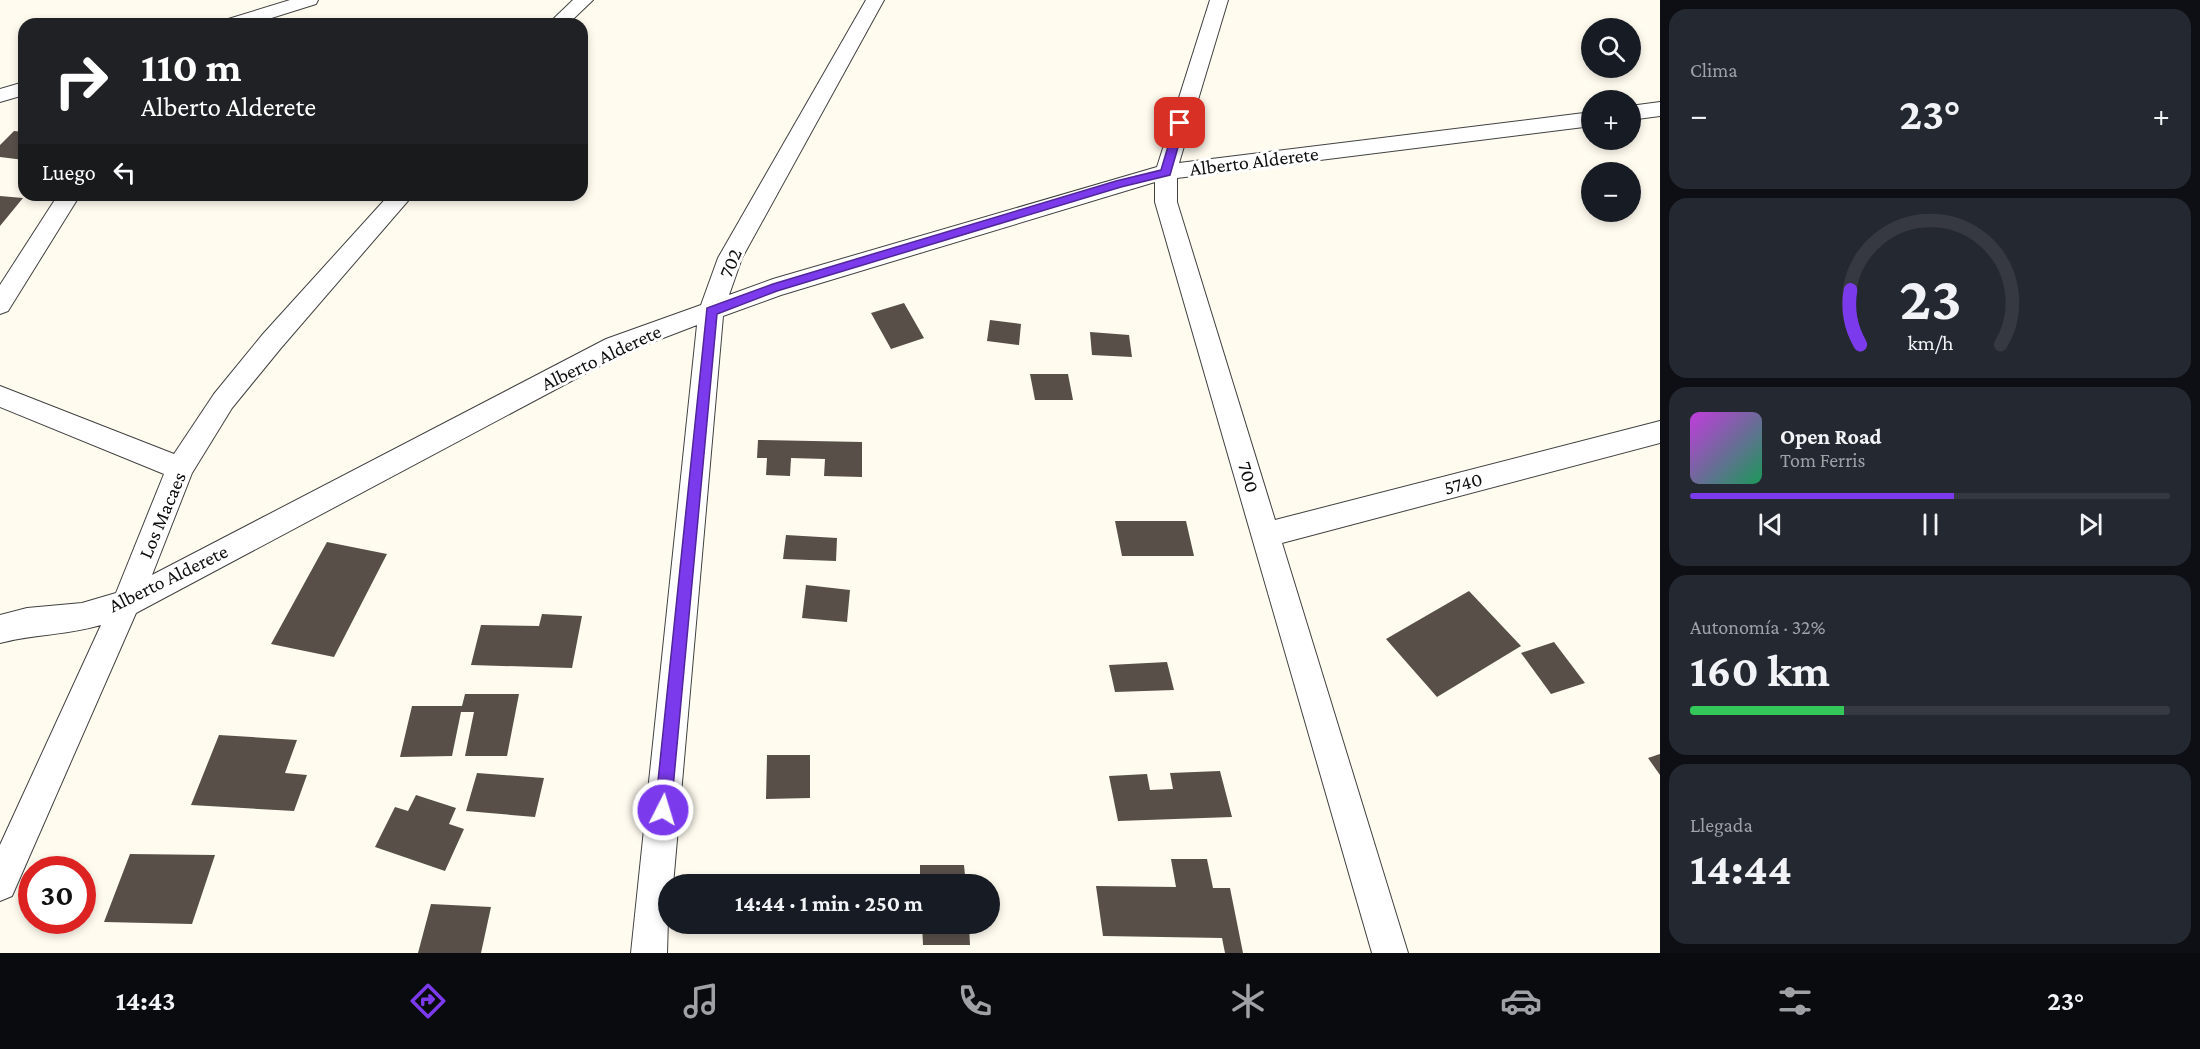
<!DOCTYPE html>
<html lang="es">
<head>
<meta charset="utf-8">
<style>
	:root { --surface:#171b24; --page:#242831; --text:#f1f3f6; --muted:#9ea1a6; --line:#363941; --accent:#7c3aed }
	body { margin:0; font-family:"Crimson Pro",serif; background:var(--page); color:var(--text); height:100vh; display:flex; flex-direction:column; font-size:22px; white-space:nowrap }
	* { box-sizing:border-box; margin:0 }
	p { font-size:20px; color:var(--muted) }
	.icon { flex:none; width:33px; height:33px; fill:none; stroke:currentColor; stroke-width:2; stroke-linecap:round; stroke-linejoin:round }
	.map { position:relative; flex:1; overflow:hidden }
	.side { display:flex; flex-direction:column; gap:9px; padding:9px; background:#0d0f14; width:540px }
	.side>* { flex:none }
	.hud { position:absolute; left:18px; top:18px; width:570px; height:183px; border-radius:18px; box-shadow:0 3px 9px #0003; background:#202124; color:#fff; overflow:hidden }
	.controls { position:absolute; left:1581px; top:18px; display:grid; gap:12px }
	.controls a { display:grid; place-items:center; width:60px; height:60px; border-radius:50%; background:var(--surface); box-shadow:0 3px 9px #0003; font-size:30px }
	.speed { position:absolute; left:18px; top:856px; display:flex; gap:12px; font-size:30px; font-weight:700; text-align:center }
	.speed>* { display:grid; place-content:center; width:78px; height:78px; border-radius:50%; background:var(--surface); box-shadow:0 3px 9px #0003; line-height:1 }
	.speed .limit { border:9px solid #d22; background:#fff; color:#111 }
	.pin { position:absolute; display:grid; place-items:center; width:51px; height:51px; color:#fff; margin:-26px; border-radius:12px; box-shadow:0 3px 9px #0006 }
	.me { position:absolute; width:66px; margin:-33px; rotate:5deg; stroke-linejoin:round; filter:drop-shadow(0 0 4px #0008) }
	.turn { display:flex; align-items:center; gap:21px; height:126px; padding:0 24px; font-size:27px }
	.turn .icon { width:78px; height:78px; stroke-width:2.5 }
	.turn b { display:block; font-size:42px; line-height:51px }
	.then { display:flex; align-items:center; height:57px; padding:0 24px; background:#0003; gap:12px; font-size:22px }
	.big { font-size:45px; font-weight:700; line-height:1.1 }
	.side .card { flex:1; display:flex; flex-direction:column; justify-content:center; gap:9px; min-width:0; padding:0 21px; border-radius:18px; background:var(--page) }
	.side .dial { align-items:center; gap:0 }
	.dial svg { height:156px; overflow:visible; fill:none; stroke:var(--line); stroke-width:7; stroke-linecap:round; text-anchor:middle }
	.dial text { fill:var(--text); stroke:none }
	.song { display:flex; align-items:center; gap:18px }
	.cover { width:72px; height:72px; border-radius:9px; background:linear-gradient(135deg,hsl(290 70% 55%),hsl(150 70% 35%)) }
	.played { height:6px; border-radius:3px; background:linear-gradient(90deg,var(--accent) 55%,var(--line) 55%) }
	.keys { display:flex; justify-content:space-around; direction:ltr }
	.heat { display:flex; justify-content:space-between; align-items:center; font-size:33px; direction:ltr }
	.charge { height:9px; border-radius:4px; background:linear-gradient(90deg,#34c759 32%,var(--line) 0) }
	.trip { position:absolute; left:658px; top:874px; width:342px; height:60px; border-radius:30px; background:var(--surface); box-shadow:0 3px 9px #0003; font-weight:700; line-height:60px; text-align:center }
	.tab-bar { display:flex; height:96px; justify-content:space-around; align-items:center; background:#090b0e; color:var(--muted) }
	.tab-bar .icon { width:42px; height:42px }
	.tab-bar .active { color:var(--accent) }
	.tab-bar b { font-size:27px; color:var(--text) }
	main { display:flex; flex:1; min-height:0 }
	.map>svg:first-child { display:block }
	.building { fill:#584f49 }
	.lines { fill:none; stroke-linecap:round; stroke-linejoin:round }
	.street-casing { stroke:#414141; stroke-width:2 }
	.street { fill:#fff; fill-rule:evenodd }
	.route { fill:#7c3aed; stroke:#51269a; stroke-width:1.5 }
	.labels { text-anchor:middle; stroke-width:6; stroke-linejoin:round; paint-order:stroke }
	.street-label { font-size:20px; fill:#0e0e0e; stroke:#fff }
</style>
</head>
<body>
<main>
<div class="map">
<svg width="1660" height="953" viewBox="0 0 1660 953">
	<rect width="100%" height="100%" fill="#fffbef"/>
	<path class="building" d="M14,131L24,132V160L0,157V145Z
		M0,196L23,198L0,226Z
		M904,303L924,338L891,349L871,313Z
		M990,320L1021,324L1019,345L987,341Z
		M1090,332L1129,335L1132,357L1092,355Z
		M1030,374H1068L1073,400H1035Z
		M758,440L862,442V477L824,476L825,459L791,458L790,476L766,475L767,458H757Z
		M1115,521H1186L1194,556H1122Z
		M786,535L837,538L836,561L783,559Z
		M327,542L387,554L334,657L271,644Z
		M806,585L850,590L847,622L802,618Z
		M1469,591L1521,646L1437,697L1386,639Z
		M542,614L582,616L572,668L471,665L481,625L539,626Z
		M1554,642L1585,683L1551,694L1521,653Z
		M1167,662L1174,690L1115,692L1109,665Z
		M465,694H519L507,756H465L474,712H461L452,756L400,757L412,706H462Z
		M219,735L297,740L285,773L307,775L294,811L191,805Z
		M1660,754V775L1648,758Z
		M767,755H810V798L766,799Z
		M1220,771L1232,817L1118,821L1109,776L1147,774L1150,790L1173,789L1170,773Z
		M477,773L544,778L535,817L466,811Z
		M416,795L456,808L449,824L464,829L445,871L375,847L395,807L408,811Z
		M130,854L215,855L192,924L104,922Z
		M1171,859H1207L1213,888H1230L1243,953H1225L1222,938L1103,936L1096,886L1176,887Z
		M920,865H964L966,885H920Z
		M431,904L491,907L481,953H418Z
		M922,924H969L970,945H923Z"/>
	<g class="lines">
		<g class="street-casing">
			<path id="street" d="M290,0H318L316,4L252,24H223L225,20Z
				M573,0H593L568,24H548Z
				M866,0H884L742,258L729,295L773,279L1157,167L1210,0H1228L1179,163L1592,112V126L1177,178V202L1275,520L1660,421V443L1282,543L1408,953H1372L1155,202V182L781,295L723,316L673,885H669L667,953H631L697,325L624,353L136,613L12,896L0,901V845L101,625C68,635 34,634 0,643V615L27,608L82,603L116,593L164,474L0,407V386L174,454L214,394L263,334L389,195H413L281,348L232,408L192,473L152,575L606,339L701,305L718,258Z
				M24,82V95L0,102V89Z
				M1660,102V116L1630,120V106Z
				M58,195H80L8,311L0,314V285Z"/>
		</g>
		<use href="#street" class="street"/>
	</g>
	<path class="route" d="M1180,120L1185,123L1170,175L1121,187L777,291L717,314L671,810L669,816L663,819L657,816L655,810L707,308L773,284L1116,181L1161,170L1175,123Z"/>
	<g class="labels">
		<g class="street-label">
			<text transform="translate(1254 161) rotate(-7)" y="7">Alberto Alderete</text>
			<text transform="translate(730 263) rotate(-67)" y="7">702</text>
			<text transform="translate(601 357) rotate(-25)" y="7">Alberto Alderete</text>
			<text transform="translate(1249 477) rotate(73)" y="7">700</text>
			<text transform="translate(1463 483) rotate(-15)" y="7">5740</text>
			<text transform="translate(162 515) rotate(-67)" y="7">Los Macaes</text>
			<text transform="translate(168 578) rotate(-26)" y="7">Alberto Alderete</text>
		</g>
	</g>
</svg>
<div class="controls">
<a><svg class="icon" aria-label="search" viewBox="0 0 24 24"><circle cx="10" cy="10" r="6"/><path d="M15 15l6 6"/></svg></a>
<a>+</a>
<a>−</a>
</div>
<div class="speed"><div class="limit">30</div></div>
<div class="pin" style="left:1180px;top:123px;background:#d93025"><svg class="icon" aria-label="arrive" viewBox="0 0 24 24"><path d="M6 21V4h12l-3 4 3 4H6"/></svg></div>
<svg class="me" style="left:663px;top:810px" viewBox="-20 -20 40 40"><circle r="17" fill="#7c3aed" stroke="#fff" stroke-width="3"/><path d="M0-11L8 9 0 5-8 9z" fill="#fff"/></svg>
<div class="trip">14:44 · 1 min · 250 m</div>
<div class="hud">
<div class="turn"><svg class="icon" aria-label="right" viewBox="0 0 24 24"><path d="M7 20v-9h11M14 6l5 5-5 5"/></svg><div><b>110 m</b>Alberto Alderete</div></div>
<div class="then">Luego<svg class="icon" aria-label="left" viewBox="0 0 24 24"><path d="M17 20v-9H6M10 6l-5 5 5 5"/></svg></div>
</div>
</div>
<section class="side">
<div class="card"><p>Clima</p>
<div class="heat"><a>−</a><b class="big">23°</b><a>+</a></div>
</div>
<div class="card dial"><svg viewBox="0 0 100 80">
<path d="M14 69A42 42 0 1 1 86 69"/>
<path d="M14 69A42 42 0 0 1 9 41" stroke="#7c3aed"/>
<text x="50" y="56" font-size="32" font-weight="700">23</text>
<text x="50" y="72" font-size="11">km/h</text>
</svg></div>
<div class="card">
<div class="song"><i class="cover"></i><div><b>Open Road</b><p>Tom Ferris</p></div></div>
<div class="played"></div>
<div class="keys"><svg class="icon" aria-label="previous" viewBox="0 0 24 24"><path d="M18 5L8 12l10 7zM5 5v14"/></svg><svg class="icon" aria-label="pause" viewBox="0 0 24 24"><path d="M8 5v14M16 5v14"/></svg><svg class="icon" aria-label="next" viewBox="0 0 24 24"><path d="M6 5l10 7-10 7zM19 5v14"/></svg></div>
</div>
<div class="card"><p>Autonomía · 32%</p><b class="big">160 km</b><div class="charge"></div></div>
<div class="card"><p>Llegada</p><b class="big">14:44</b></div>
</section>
</main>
<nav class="tab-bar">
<b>14:43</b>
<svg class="icon active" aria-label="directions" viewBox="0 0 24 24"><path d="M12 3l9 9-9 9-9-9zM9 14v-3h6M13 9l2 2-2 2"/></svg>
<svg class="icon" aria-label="music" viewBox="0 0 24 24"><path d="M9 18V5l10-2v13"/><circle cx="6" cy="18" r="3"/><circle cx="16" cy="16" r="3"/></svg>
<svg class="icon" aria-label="phone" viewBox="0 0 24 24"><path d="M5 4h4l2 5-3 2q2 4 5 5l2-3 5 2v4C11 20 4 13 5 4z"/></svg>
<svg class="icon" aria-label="climate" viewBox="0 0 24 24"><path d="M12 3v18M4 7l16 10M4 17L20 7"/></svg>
<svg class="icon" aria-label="car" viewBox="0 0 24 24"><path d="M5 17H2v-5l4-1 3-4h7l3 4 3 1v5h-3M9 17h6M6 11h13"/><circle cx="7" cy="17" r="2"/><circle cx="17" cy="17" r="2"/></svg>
<svg class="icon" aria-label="filters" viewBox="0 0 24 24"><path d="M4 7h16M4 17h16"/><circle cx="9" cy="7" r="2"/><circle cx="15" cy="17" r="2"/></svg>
<b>23°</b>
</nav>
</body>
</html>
